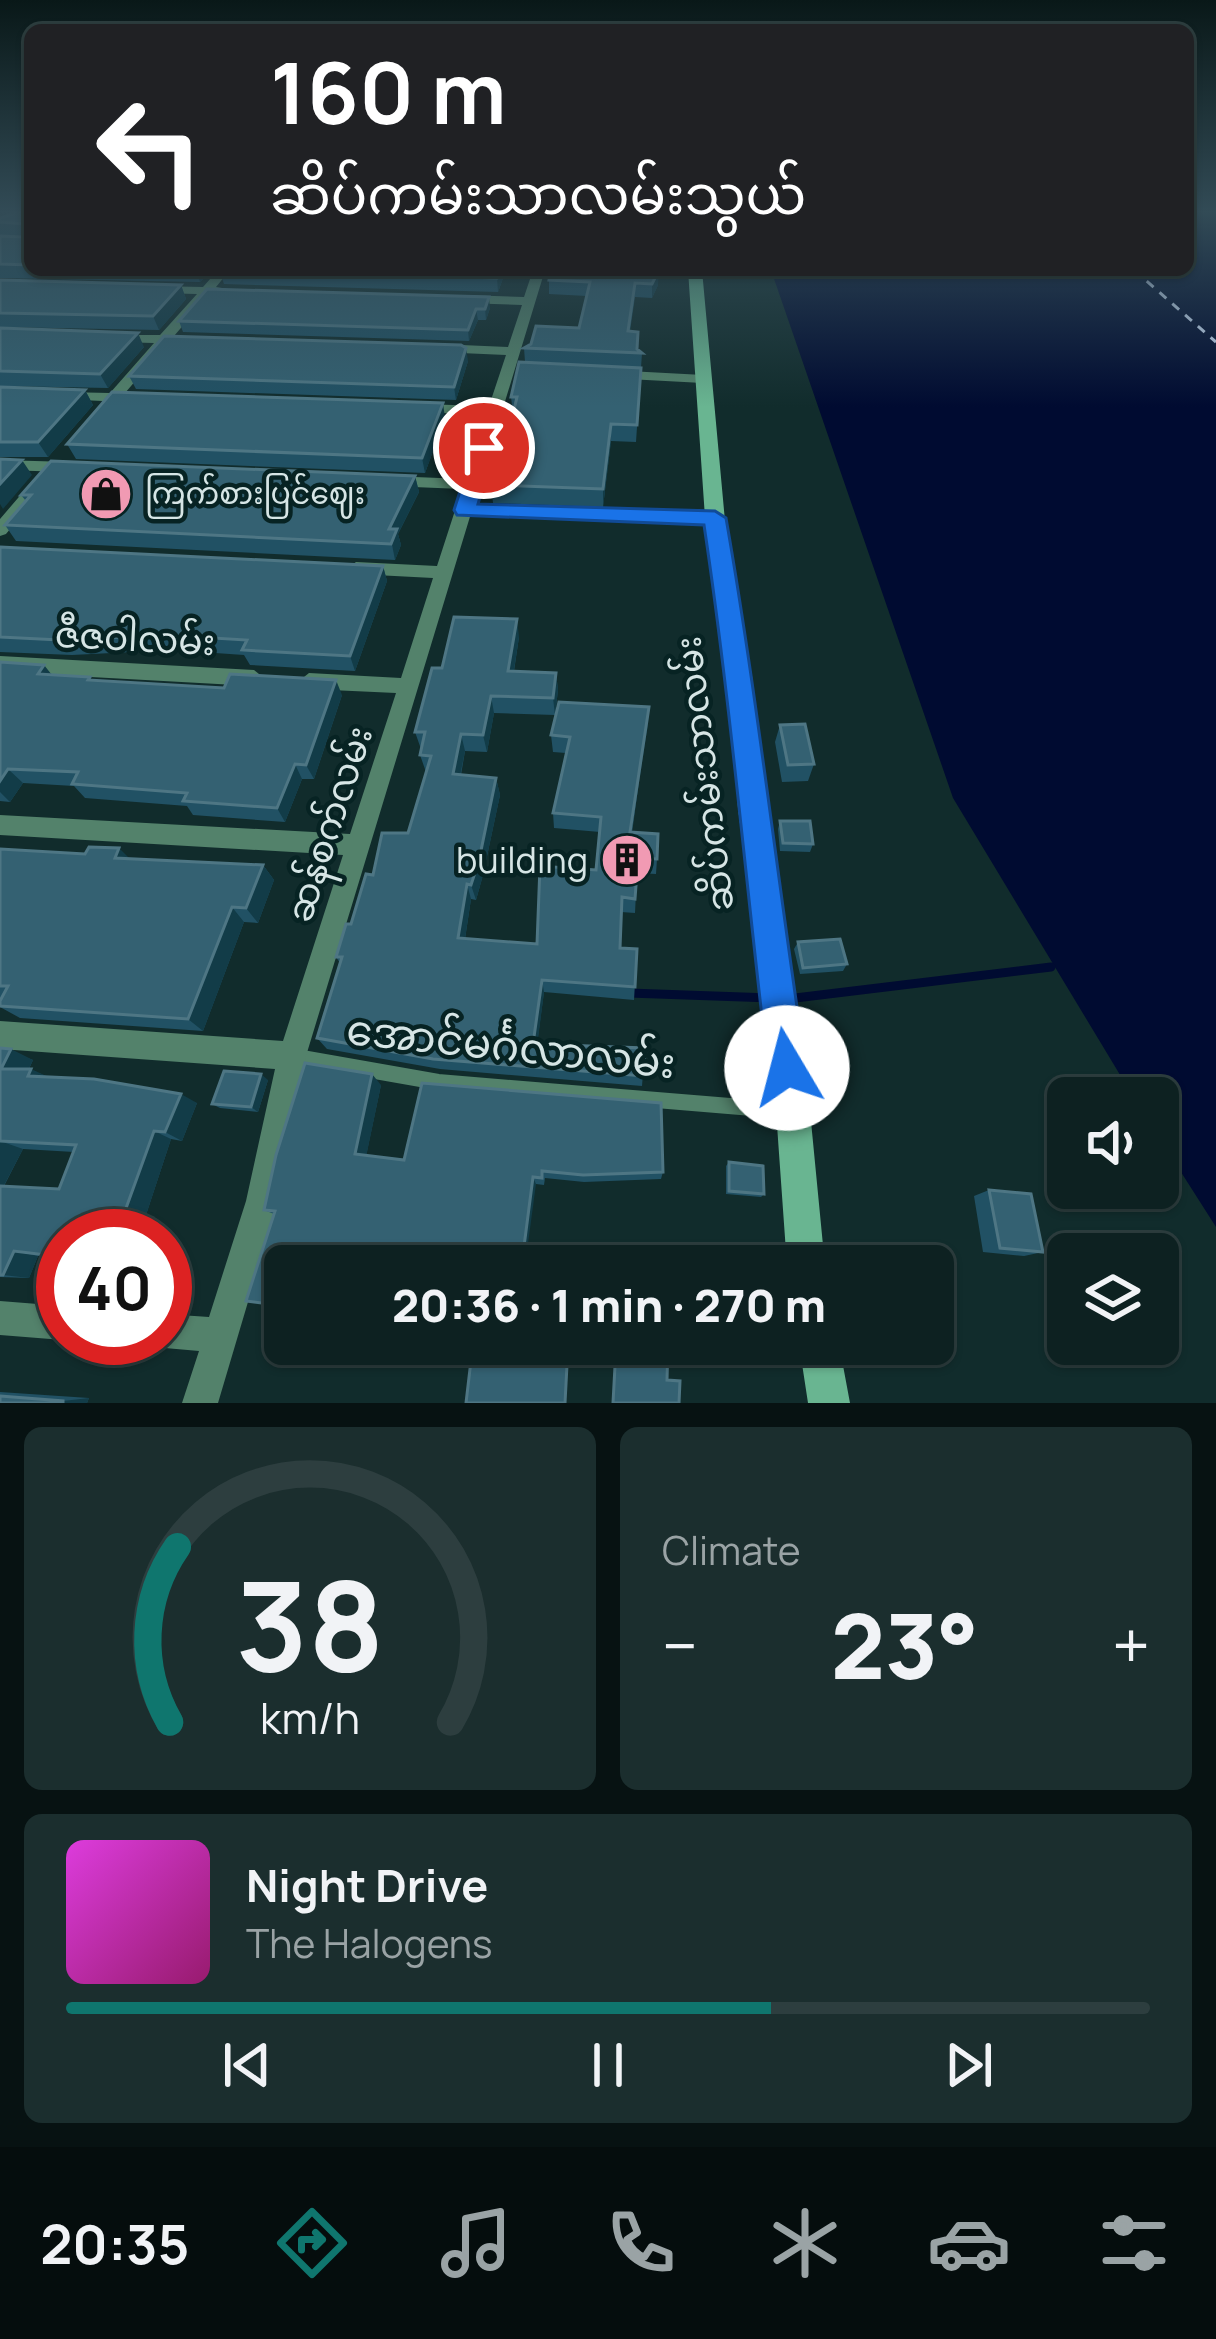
<!DOCTYPE html>
<html lang="en">
<head>
<meta charset="utf-8">
<style>
	:root { --surface:#0d2121; --page:#1b2e2e; --text:#f1f3f6; --muted:#9aa3a5; --line:#2d3e3f; --accent:#0f766e }
	body { margin:0; font-family:Manrope,"Noto Sans Myanmar",sans-serif; background:var(--page); color:var(--text); height:100vh; display:flex; flex-direction:column; font-size:45px; white-space:nowrap }
	* { box-sizing:border-box; margin:0 }
	p { font-size:39px; color:var(--muted) }
	.icon { flex:none; width:66px; height:66px; fill:none; stroke:currentColor; stroke-width:2; stroke-linecap:round; stroke-linejoin:round }
	.map { position:relative; height:1403px; overflow:hidden }
	.panel { display:flex; flex-direction:column; gap:24px; padding:24px; background:#071212; flex:1 }
	.panel>* { flex:none }
	.guide { position:absolute; left:24px; top:24px; width:1170px; height:252px; border-radius:18px; box-shadow:0 3px 9px #0004,0 0 0 3px var(--line); background:#202124; color:#fff; overflow:hidden }
	.buttons { position:absolute; left:1047px; top:1077px; display:grid; gap:24px }
	.buttons a { display:grid; place-items:center; width:132px; height:132px; border-radius:18px; background:var(--surface); box-shadow:0 3px 9px #0004,0 0 0 3px var(--line); font-size:60px }
	.speed { position:absolute; left:36px; top:1209px; display:flex; gap:24px; font-size:60px; font-weight:700; text-align:center }
	.speed>* { display:grid; place-content:center; width:156px; height:156px; border-radius:50%; background:var(--surface); box-shadow:0 3px 9px #0004,0 0 0 3px var(--line); line-height:1 }
	.speed .limit { border:18px solid #d22; background:#fff; color:#111 }
	.pin { position:absolute; display:grid; place-items:center; width:102px; height:102px; color:#fff; margin:-51px; border:6px solid #fff; border-radius:50%; box-shadow:0 3px 12px #0007 }
	.me { position:absolute; width:132px; margin:-66px; rotate:352deg; stroke-linejoin:round; filter:drop-shadow(0 0 9px #0008) }
	.turn { display:flex; align-items:center; gap:42px; height:252px; padding:0 48px; font-size:54px }
	.turn .icon { width:156px; height:156px; stroke-width:2.5 }
	.turn b { display:block; font-size:84px; line-height:102px }
	.big { font-size:90px; font-weight:800; line-height:1.1 }
	.panel .card { flex:1; display:flex; flex-direction:column; justify-content:center; gap:18px; min-width:0; padding:0 42px; border-radius:18px; background:var(--page) }
	.panel .dial { align-items:center; gap:0 }
	.dial svg { height:312px; overflow:visible; fill:none; stroke:var(--line); stroke-width:7; stroke-linecap:round; text-anchor:middle }
	.dial text { fill:var(--text); stroke:none }
	.song { display:flex; align-items:center; gap:36px }
	.cover { width:144px; height:144px; border-radius:18px; background:linear-gradient(135deg,hsl(300 70% 55%),hsl(320 70% 35%)) }
	.played { height:12px; border-radius:6px; background:linear-gradient(90deg,var(--accent) 65%,var(--line) 65%) }
	.keys { display:flex; justify-content:space-around; direction:ltr }
	.heat { display:flex; justify-content:space-between; align-items:center; font-size:66px; direction:ltr }
	.panel .tiles { flex:1; display:grid; gap:24px; grid-template-columns:1fr 1fr }
	.card:last-child { grid-column:span 2 }
	.trip { position:absolute; left:264px; top:1245px; width:690px; height:120px; border-radius:18px; background:var(--surface); box-shadow:0 3px 9px #0004,0 0 0 3px var(--line); font-weight:800; line-height:120px; text-align:center }
	.menu { display:flex; height:192px; justify-content:space-around; align-items:center; background:#050d0d; color:var(--muted) }
	.menu .icon { width:84px; height:84px }
	.menu .selected { color:var(--accent) }
	.menu b { font-size:54px; color:var(--text) }
	.map>svg:first-child { display:block }
	.water { fill:#000b31 }
	.lines { fill:none; stroke-linecap:round; stroke-linejoin:round }
	.stream { stroke:#000b31; stroke-width:9 }
	.ferry { stroke:#d1e2fe; stroke-width:3; stroke-dasharray:9 8; stroke-linecap:butt }
	.lane-far1 { stroke:#53826b; stroke-width:8 }
	.lane { stroke:#53826b; stroke-width:16 }
	.street { fill:#53826b; fill-rule:evenodd }
	.secondary { fill:#69b591; fill-rule:evenodd }
	.wall { fill:#215164; fill-rule:evenodd }
	.shaded-wall { fill:#123c48 }
	.building { fill:#346172; stroke:#4e7684; stroke-width:3 }
	.route { fill:#1a73e8; stroke:#114b97; stroke-width:3 }
	.labels { text-anchor:middle; stroke-width:9; stroke-linejoin:round; paint-order:stroke }
	.far-poi-label { font-size:30px; fill:#d6e5e5; stroke:#072323; text-anchor:start }
	.street-label { font-size:36px; fill:#d6e5e5; stroke:#072323 }
	.poi-label { font-size:36px; fill:#d6e5e5; stroke:#072323; text-anchor:end }
	.near-street-label { font-size:42px; fill:#d6e5e5; stroke:#072323 }
</style>
</head>
<body>
<div class="map">
<svg width="1216" height="1403" viewBox="0 0 1216 1403">
	<rect width="100%" height="100%" fill="#112c2c"/>
	<path class="water" d="M1188,210H1216V1227L1158,1136V1098H1134L953,798L771,270H1188Z"/>
	<g class="lines">
		<path class="stream" d="M629,993L772,998
			M787,999L1051,967"/>
		<path class="ferry" d="M1134,270L1216,342"/>
		<path class="lane-far1" d="M628,375L703,379
			M465,510L715,519"/>
		<path class="lane" d="M296,1057L438,1082L790,1111"/>
		<path class="street" d="M218,270H230L216,287L239,291L233,295L210,294L174,336L190,337V343H168L125,393L140,395V401L118,402L110,406L103,401L59,399L57,396L64,392L110,393L154,343L115,342L108,338L110,335H160L197,294L157,293L151,289L153,286L203,287Z
			M533,270H545L306,1056L278,1201L218,1403H182L199,1351L165,1348L153,1343L151,1338H165V1314L209,1317L246,1201L275,1069L0,1049V1021L283,1041L343,855L0,835V815L350,834L396,693L309,689L299,681L309,673L401,678L433,578L356,574L347,568L356,562L437,566L462,489L389,486L381,481L389,476L465,479L486,415L418,412L411,408L418,404L489,406L506,355L438,352L431,348L438,344L508,347L522,305L462,303L456,299L462,295L524,297Z
			M0,460L70,462L78,467L70,472L0,470Z
			M42,475L48,477V483L6,534L0,536V519L36,477Z
			M0,656L254,670L264,678L254,686L0,672Z
			M0,1301L63,1306V1338H68L63,1340L0,1335Z"/>
		<path class="secondary" d="M688,270H702L726,532L752,676L764,808L810,1111L825,1266H787L776,1111L738,808L728,676L706,532Z
			M799,1344H839L850,1403H808Z"/>
	</g>
	<path class="wall" d="M30,210V270H212L200,282L0,278V236H23L0,235V218Z
		M219,270H506L498,292L224,284Z
		M0,280L181,285L186,299L159,330L0,327Z
		M549,280L658,285L652,298L635,297L630,331L637,349L642,353L636,442L611,441L603,507L493,503L492,494H491L488,477L507,439L513,414L511,397L525,362L524,348L579,328L587,296L549,294Z
		M490,308L486,320H478L469,341L183,332L179,321Z
		M0,328L144,347L108,388L0,386Z
		M468,361L456,400L136,389L129,376Z
		M0,387L85,390L93,405L48,457H0Z
		M445,418L425,473L76,459L67,444Z
		M415,476L419,492L398,534L401,545L395,560L16,541L5,525L26,501L21,495Z
		M0,547L383,566L387,581L355,671L250,665L244,655L172,650L72,655L0,652Z
		M519,637L514,671L556,673L558,690L555,715L494,713L487,752L465,751L461,775L496,778L500,795L483,875L476,900L471,899L465,939L537,944L596,870L600,832L554,828L553,813L566,753L553,752L551,735L649,707L632,833L657,859L656,874L637,873L635,913L621,912L620,948L637,949L634,1000L544,992L537,1044L645,1048L642,1086L440,1069L327,1049L317,1038L340,963L336,957L351,924L373,875L408,833L426,772L420,755L421,749L415,732L442,668Z
		M0,662L52,674L90,677L93,681L342,695L314,779H302L285,822L193,815L187,806L85,798L74,786L23,783L10,802L0,801Z
		M780,725L814,764L808,781L782,782L775,742Z
		M780,821L813,844L810,852L780,851L778,829Z
		M0,849L130,859L263,865L274,880L258,923L244,922L203,1031L20,1018L0,1007L2,998H0Z
		M798,942L847,964L843,971L800,974L794,949Z
		M0,1048L33,1060L29,1069L48,1077L197,1103L182,1141L171,1139L146,1215L155,1217L148,1236H63V1258L38,1256L29,1278L0,1277ZM23,1149L74,1152L59,1189L4,1186Z
		M268,1080L258,1112L220,1108L212,1104Z
		M381,1085L366,1156L404,1160L663,1172L661,1179L584,1182L545,1178L544,1185L536,1184L285,1266L274,1214L264,1210Z
		M729,1162L764,1194L761,1197L726,1194V1166Z
		M989,1190L1043,1252L1024,1256L983,1252L974,1196Z
		M0,1392L89,1398L87,1403H0Z"/>
	<path class="shaded-wall" d="M195,270H212L200,282Z
		M500,270H506L498,292L497,278Z
		M659,271L658,285L652,298V284Z
		M181,285L186,299L159,330L153,316Z
		M489,297L490,308L486,320L485,309Z
		M476,309L478,320L469,341L468,330Z
		M138,333L144,347L108,388L100,374Z
		M466,348L468,361L456,400L454,387Z
		M85,390L93,405L48,457L38,442Z
		M443,403L445,418L425,473L422,458Z
		M611,424V441L603,507V489Z
		M22,460L32,475L3,509L0,504V484Z
		M415,476L419,492L398,534L401,545L395,560L389,529Z
		M383,566L387,581L355,671L350,656Z
		M517,619L519,637L511,689L508,671Z
		M44,665L56,680L38,674Z
		M556,673L558,690L555,715L553,698Z
		M336,680L342,695L314,779L306,765Z
		M491,696L494,713L487,752L483,735Z
		M649,707L648,724L629,848L630,832Z
		M461,734L465,751L457,791L453,774Z
		M295,764L302,779L285,822L277,808Z
		M8,769L23,783L10,802L0,792V781Z
		M496,778L500,795L483,875L476,900L471,885Z
		M119,848L135,864L115,858Z
		M263,865L274,880L258,923L246,908Z
		M467,884L471,899L463,952L458,938Z
		M232,907L244,922L203,1031L188,1019Z
		M542,980L544,992L536,1055L533,1044Z
		M11,1049L33,1060L24,1079L1,1069Z
		M31,1069L53,1079L28,1076Z
		M261,1074L268,1080L258,1112L251,1107Z
		M372,1074L381,1085L365,1162L355,1154Z
		M181,1094L197,1103L182,1141L165,1132Z
		M154,1131L171,1139L146,1215L155,1217L148,1236H126L125,1211Z
		M0,1141L23,1149L1,1191H0Z
		M533,1177L536,1184L525,1266L522,1262Z
		M14,1251L38,1256L29,1278L3,1275Z
		M89,1398L87,1403H63V1401Z"/>
	<path class="building" d="M25,210H30V265L0,264V236L23,237L26,224L0,222V218Z
		M225,270H500L497,278Z
		M551,270H659L652,284L635,283L628,331L638,332L637,349L642,353L524,348L531,344L536,326L579,328L590,282L549,280Z
		M0,280L181,285L153,316L0,313Z
		M207,289L489,297L485,309H476L468,330L179,321Z
		M0,328L138,333L100,374L0,371Z
		M164,336L461,345L466,348L454,387L129,376Z
		M519,362L641,368L637,425L611,424L603,489L491,485L493,477H488L500,439H507L517,397H511Z
		M0,387L85,390L38,442H0Z
		M112,392L443,403L422,458L67,444Z
		M0,459L22,460L0,484Z
		M51,461L415,476L389,529H397L391,544L5,525L31,495H21Z
		M0,547L383,566L350,656L242,650L247,640L163,635L60,640L0,637Z
		M454,617L517,619L508,671L556,673L553,698L491,696L483,735L461,734L453,774L496,778L479,860L471,885L467,884L458,938L537,944L540,866L596,870L601,817L553,813L570,737L551,735L559,702L649,707L630,832L658,834L657,859L638,858L635,899L622,897L620,948L637,949L635,987L542,980L533,1044L645,1048L643,1076L433,1059L317,1038L342,957H336L346,924H351L366,874L373,875L382,833H408L431,756L420,755L425,732H415L432,668H442Z
		M0,662L44,665L38,674L90,677L88,680L224,688L230,674L336,680L306,765L295,764L277,808L183,801L187,793L72,784L78,772L8,769L0,781Z
		M805,724L814,764L788,765L780,725Z
		M780,821H810L813,844L783,843Z
		M89,847L119,848L115,858L263,865L246,908L232,907L188,1019L0,1006V1001L8,986H0V849L85,854Z
		M840,939L847,964L803,968L798,942Z
		M0,1048L11,1049L1,1069H31L28,1076L94,1079L181,1094L165,1132L154,1131L125,1211L135,1212L126,1236H63V1257L14,1251L3,1275H0V1186L59,1189L76,1145L0,1141Z
		M305,1063L372,1074L355,1154L404,1160L422,1083L661,1103L663,1172L583,1175L542,1171V1178L533,1177L522,1262L558,1266H285V1306L246,1301L275,1211L264,1210L276,1155Z
		M224,1071L261,1074L251,1107L212,1104Z
		M729,1162L763,1166L764,1194L729,1191Z
		M989,1190L1031,1194L1043,1252L1000,1248Z
		M595,1255H675L705,1261L704,1266H595Z
		M412,1344H668L667,1380L680,1381L679,1403H613L615,1366L567,1365L565,1403H466L472,1352Z
		M0,1396L63,1401V1403H0Z"/>
	<linearGradient id="sky" x2="0" y2="1"><stop stop-color="#091818"/><stop offset="0.52" stop-color="#324b56"/><stop offset="1" stop-color="#324b56" stop-opacity="0"/></linearGradient>
	<rect width="1216" height="407" fill="url(#sky)"/>
	<path class="route" d="M484,442L494,448L478,504L715,511L726,518C758,701 778,885 806,1068L800,1081L787,1086L774,1081L768,1068C746,887 731,705 704,525L457,515L454,510L474,448Z"/>
	<defs>
		<g id="shop-disc" transform="scale(2.7)"><circle r="9.5" fill="#f19ab3" stroke="#072323"/><path d="M-5-2.5h2.3a2.7 3.5 0 0 1 5.4 0H5L5.5 6h-11ZM-1.5-2.5h3a1.5 2.3 0 0 0-3 0Z" fill="#111"/></g>
		<g id="building-disc" transform="scale(2.7)"><circle r="9.5" fill="#f19ab3" stroke="#072323"/><path d="M-4-6H4V6H1V3H-1V6H-4ZM-2.5-4.3h1.7v1.8h-1.7ZM.8-4.3h1.7v1.8H.8ZM-2.5-1h1.7V.8h-1.7ZM.8-1h1.7V.8H.8Z" fill="#111"/></g>
	</defs>
	<g fill-rule="evenodd">
		<use href="#shop-disc" x="106" y="494"/>
		<use href="#building-disc" x="627" y="860"/>
	</g>
	<g class="labels">
		<g class="far-poi-label">
			<text x="145" y="504">ကြက်စားပြင်ဈေး</text>
		</g>
		<g class="street-label">
			<text transform="translate(135 638) rotate(3)" y="13">ဇီဇဝါလမ်း</text>
			<text transform="translate(704 774) rotate(-97)" y="13">ဆိပ်ကမ်းသာလမ်း</text>
			<text transform="translate(329 824) rotate(-72)" y="13">ဆန်စက်လမ်း</text>
		</g>
		<g class="poi-label">
			<text x="588" y="873">building</text>
		</g>
		<g class="near-street-label">
			<text transform="translate(511 1046) rotate(6)" y="15">အောင်မင်္ဂလာလမ်း</text>
		</g>
	</g>
</svg>
<div class="buttons">
<a><svg class="icon" aria-label="sound" viewBox="0 0 24 24"><path d="M4 9h4l5-4v14l-5-4H4zM17 9q2 3 0 6"/></svg></a>
<a><svg class="icon" aria-label="layers" viewBox="0 0 24 24"><path d="M12 4l9 5-9 5-9-5zM3 14l9 5 9-5"/></svg></a>
</div>
<div class="speed"><div class="limit">40</div></div>
<div class="pin" style="left:484px;top:448px;background:#d93025"><svg class="icon" aria-label="arrive" viewBox="0 0 24 24"><path d="M6 21V4h12l-3 4 3 4H6"/></svg></div>
<svg class="me" style="left:787px;top:1068px" viewBox="-20 -20 40 40"><circle r="19" fill="#fff"/><path d="M0-13L10 11 0 6-10 11z" fill="#1a73e8"/></svg>
<div class="trip">20:36 · 1 min · 270 m</div>
<div class="guide">
<div class="turn"><svg class="icon" aria-label="left" viewBox="0 0 24 24"><path d="M17 20v-9H6M10 6l-5 5 5 5"/></svg><div><b>160 m</b>ဆိပ်ကမ်းသာလမ်းသွယ်</div></div>
</div>
</div>
<section class="panel">
<div class="tiles">
<div class="card dial"><svg viewBox="0 0 100 80">
<path d="M14 69A42 42 0 1 1 86 69"/>
<path d="M14 69A42 42 0 0 1 16 24" stroke="#0f766e"/>
<text x="50" y="56" font-size="32" font-weight="700">38</text>
<text x="50" y="72" font-size="11">km/h</text>
</svg></div>
<div class="card"><p>Climate</p>
<div class="heat"><a>−</a><b class="big">23°</b><a>+</a></div>
</div>
<div class="card">
<div class="song"><i class="cover"></i><div><b>Night Drive</b><p>The Halogens</p></div></div>
<div class="played"></div>
<div class="keys"><svg class="icon" aria-label="previous" viewBox="0 0 24 24"><path d="M18 5L8 12l10 7zM5 5v14"/></svg><svg class="icon" aria-label="pause" viewBox="0 0 24 24"><path d="M8 5v14M16 5v14"/></svg><svg class="icon" aria-label="next" viewBox="0 0 24 24"><path d="M6 5l10 7-10 7zM19 5v14"/></svg></div>
</div>
</div>
</section>
<nav class="menu">
<b>20:35</b>
<svg class="icon selected" aria-label="directions" viewBox="0 0 24 24"><path d="M12 3l9 9-9 9-9-9zM9 14v-3h6M13 9l2 2-2 2"/></svg>
<svg class="icon" aria-label="music" viewBox="0 0 24 24"><path d="M9 18V5l10-2v13"/><circle cx="6" cy="18" r="3"/><circle cx="16" cy="16" r="3"/></svg>
<svg class="icon" aria-label="phone" viewBox="0 0 24 24"><path d="M5 4h4l2 5-3 2q2 4 5 5l2-3 5 2v4C11 20 4 13 5 4z"/></svg>
<svg class="icon" aria-label="climate" viewBox="0 0 24 24"><path d="M12 3v18M4 7l16 10M4 17L20 7"/></svg>
<svg class="icon" aria-label="car" viewBox="0 0 24 24"><path d="M5 17H2v-5l4-1 3-4h7l3 4 3 1v5h-3M9 17h6M6 11h13"/><circle cx="7" cy="17" r="2"/><circle cx="17" cy="17" r="2"/></svg>
<svg class="icon" aria-label="filters" viewBox="0 0 24 24"><path d="M4 7h16M4 17h16"/><circle cx="9" cy="7" r="2"/><circle cx="15" cy="17" r="2"/></svg>
</nav>
</body>
</html>
